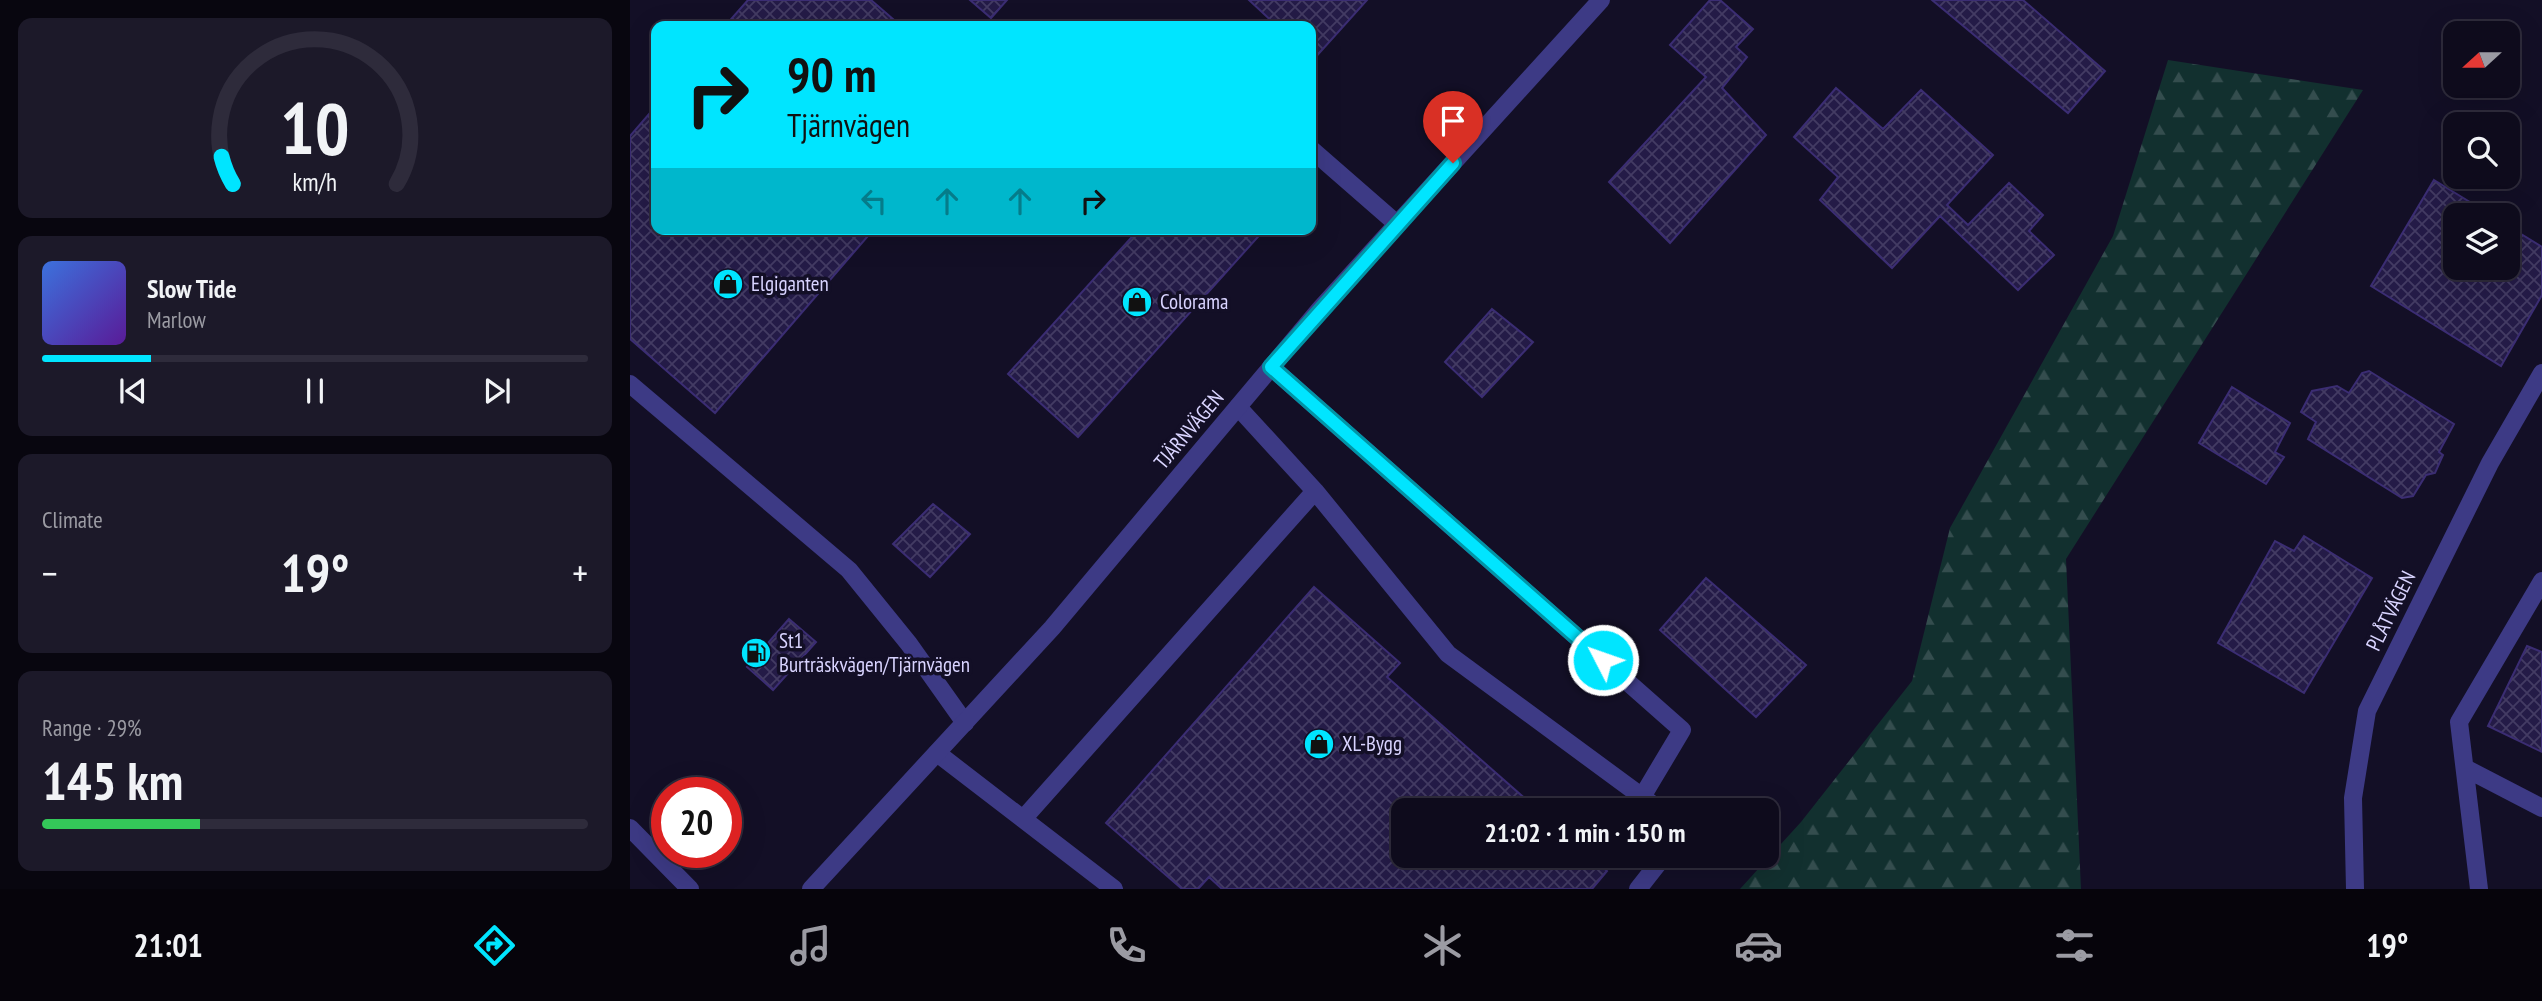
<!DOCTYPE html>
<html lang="en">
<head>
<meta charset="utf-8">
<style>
	:root { --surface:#0e0b1c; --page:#1c1929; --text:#f1f3f6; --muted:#9b9ba3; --line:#2e2b3b; --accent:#00e5ff }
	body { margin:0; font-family:"PT Sans Narrow",sans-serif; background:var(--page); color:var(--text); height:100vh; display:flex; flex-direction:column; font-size:26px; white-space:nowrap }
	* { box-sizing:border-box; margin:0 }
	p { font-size:23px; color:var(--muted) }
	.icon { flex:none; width:38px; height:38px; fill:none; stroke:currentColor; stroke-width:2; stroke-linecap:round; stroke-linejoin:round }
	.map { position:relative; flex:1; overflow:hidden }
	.details { display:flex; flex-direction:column; gap:18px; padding:18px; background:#08060f; width:630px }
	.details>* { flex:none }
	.hud { position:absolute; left:21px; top:21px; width:665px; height:214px; border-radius:14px; box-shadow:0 7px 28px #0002,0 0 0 2px var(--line); background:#00e5ff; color:#111; overflow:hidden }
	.needle { width:46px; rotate:249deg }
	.controls { position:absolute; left:1813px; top:21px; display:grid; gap:14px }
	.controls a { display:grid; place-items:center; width:77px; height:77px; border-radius:14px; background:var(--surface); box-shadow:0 7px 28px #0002,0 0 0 2px var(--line); font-size:35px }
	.speed { position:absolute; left:21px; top:777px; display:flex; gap:14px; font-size:35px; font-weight:700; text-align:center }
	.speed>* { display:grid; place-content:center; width:91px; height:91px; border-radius:50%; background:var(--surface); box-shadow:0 7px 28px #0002,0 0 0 2px var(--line); line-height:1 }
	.speed .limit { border:10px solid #d22; background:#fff; color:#111 }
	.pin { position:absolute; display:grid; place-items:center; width:60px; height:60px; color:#fff; margin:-72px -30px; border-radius:50% 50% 50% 0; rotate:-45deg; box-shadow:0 0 7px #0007 }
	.pin .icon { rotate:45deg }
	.me { position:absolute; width:77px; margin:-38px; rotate:311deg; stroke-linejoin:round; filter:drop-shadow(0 0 5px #0008) }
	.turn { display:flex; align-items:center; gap:24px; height:147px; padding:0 21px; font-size:32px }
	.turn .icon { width:91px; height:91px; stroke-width:2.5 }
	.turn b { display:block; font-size:49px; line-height:60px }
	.lanes { display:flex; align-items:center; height:66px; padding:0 21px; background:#0003; justify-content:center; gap:35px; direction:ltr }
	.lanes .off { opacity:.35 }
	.big { font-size:52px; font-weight:800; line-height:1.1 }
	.details .widget { flex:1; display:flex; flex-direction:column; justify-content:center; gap:10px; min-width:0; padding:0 24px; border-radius:14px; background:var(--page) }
	.details .dial { align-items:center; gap:0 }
	.dial svg { height:182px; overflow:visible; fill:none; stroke:var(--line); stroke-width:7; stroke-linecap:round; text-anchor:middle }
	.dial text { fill:var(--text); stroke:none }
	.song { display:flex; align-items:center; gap:21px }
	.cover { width:84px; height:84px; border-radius:10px; background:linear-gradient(135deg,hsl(220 70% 55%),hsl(270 70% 35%)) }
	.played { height:7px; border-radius:4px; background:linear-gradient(90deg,var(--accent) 20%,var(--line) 20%) }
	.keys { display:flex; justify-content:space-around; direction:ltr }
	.heat { display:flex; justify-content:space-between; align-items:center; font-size:38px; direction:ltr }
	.charge { height:10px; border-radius:5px; background:linear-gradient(90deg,#34c759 29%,var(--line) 0) }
	.trip { position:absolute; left:761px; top:798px; width:388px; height:70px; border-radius:14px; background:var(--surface); box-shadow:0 7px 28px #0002,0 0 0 2px var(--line); font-weight:800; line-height:70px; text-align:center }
	.menu { display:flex; height:112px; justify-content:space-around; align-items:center; background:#06040b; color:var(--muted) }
	.menu .icon { width:49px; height:49px }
	.menu .on { color:var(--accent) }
	.menu b { font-size:32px; color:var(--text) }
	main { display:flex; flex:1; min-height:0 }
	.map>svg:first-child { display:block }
	.forest { fill:url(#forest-firs) }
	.building { fill:url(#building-cross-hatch); stroke:#3b2d73; stroke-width:2 }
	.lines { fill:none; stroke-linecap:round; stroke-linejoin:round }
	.service { stroke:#3d3a85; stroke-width:18 }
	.minor { stroke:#3d3a85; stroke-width:18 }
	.tertiary { stroke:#3d3a85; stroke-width:18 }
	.route-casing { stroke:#0095a6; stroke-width:18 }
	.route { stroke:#00e5ff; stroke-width:12 }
	.labels { text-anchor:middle; stroke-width:7; stroke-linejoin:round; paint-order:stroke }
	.poi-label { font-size:21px; fill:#d9d4ff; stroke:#130f26; text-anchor:start }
	.street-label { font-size:21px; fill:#d9d4ff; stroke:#130f26 }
</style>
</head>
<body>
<main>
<section class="details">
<div class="widget dial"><svg viewBox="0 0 100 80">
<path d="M14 69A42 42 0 1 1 86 69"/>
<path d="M14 69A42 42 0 0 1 9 57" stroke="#00e5ff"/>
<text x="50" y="56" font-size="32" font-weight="700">10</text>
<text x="50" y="72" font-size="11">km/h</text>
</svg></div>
<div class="widget">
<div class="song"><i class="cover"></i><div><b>Slow Tide</b><p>Marlow</p></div></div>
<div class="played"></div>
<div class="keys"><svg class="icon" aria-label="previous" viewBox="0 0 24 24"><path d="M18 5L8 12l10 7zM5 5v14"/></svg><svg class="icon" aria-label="pause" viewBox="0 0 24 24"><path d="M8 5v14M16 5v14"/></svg><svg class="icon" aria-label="next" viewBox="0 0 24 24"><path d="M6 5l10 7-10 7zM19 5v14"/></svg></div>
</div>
<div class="widget"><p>Climate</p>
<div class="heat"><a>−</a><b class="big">19°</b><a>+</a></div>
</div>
<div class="widget"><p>Range · 29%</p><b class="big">145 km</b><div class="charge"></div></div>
</section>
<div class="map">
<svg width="1912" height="889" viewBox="0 0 1912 889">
	<defs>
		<pattern id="forest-firs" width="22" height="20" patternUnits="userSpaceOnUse" patternTransform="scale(1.75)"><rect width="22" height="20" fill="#12302f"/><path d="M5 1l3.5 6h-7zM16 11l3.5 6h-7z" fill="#344d4e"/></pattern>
		<pattern id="building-cross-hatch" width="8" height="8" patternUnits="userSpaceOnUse" patternTransform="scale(1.75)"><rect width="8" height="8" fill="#241b47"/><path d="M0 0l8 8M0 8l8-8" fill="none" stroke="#433b63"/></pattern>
	</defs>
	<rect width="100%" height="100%" fill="#130f26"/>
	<path class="forest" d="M1538,60L1733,90L1436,559L1451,889H1110L1171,822L1282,681L1320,528L1483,236Z"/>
	<path class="building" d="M118,0H241L271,26H95Z
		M340,0H377L361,18Z
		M619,0H737L683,60L681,26H647Z
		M1080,0H1090L1123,29L1106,47L1117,57L1092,88L1136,135L1040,243L979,182L1076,77L1040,45Z
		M1302,0H1393L1475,71L1438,113Z
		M1206,88L1253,129L1291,90L1363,155L1317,205L1338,225L1379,183L1413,215L1399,231L1424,255L1388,290L1310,216L1262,268L1190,200L1208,177L1164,137Z
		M26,106V229H244L85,413L0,339V136Z
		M1804,180L1861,215H1825V268H1878V226L1912,247V295L1871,366L1741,286Z
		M509,229H635L448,437L378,374Z
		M862,309L903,342L852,397L815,362Z
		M1739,371L1824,424L1809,452L1813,455L1805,473L1796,475L1783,496L1772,498L1678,439L1686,422L1671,412L1682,391L1707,386L1719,393L1732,373Z
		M1602,387L1660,423L1645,452L1654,457L1636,484L1569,443Z
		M303,504L340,534L300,577L263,544Z
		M1674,536L1742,578L1674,693L1588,643L1645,541L1664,551Z
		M1076,578L1176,665L1126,717L1030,630Z
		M684,587L770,663L757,677L908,810H774V856H960L977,871L962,889H592L579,877L568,889H552L476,823Z
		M159,619L186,642L143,690L117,667Z
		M1897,646L1912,652V752L1858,726Z"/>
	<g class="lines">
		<path class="service" d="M681,149L767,224
			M641,367L1052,730L1012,797
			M0,384L219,570L279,644L335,723
			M608,407L685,491L818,654L1030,810
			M307,753L484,889
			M1835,768L1912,808
			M393,819L685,491
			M1008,889L1034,856
			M1849,889L1829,722L1912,581"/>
		<path class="minor" d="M0,828L60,889
			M1725,889L1723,798L1737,711L1860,463L1912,373"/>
		<path class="tertiary" d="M181,889L422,628L690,309L971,0"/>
	</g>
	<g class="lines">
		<g class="route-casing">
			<path id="route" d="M823,163L641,367L973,660"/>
		</g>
		<use href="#route" class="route"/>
	</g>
	<defs>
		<g id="shop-disc" transform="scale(1.575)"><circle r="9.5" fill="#00e5ff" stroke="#130f26"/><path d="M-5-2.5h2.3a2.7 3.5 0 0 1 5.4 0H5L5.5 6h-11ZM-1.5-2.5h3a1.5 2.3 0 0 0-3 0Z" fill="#111"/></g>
		<g id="fuel-disc" transform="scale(1.575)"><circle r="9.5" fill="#00e5ff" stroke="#130f26"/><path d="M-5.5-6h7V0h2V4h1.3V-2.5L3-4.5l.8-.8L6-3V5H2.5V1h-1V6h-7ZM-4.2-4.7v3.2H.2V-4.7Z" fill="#111"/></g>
	</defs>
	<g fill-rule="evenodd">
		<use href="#shop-disc" x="98" y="284"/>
		<use href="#shop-disc" x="507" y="302"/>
		<use href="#fuel-disc" x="126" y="653"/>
		<use href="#shop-disc" x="689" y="744"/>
	</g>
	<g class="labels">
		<g class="poi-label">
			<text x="121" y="291">Elgiganten</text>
			<text x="530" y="309">Colorama</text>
			<text x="149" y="648">St1<tspan x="149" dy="24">Burträskvägen/Tjärnvägen</tspan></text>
			<text x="712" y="751">XL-Bygg</text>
		</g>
		<g class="street-label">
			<text transform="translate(559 430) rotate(-50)" y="7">TJÄRNVÄGEN</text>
			<text transform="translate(1761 611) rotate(-64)" y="7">PLÅTVÄGEN</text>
		</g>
	</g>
</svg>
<div class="controls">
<a><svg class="needle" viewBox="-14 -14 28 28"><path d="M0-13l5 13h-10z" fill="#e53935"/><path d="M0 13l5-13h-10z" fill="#9b9ba3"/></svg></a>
<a><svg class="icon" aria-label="search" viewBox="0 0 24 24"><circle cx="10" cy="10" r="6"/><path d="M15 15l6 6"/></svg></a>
<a><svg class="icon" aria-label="layers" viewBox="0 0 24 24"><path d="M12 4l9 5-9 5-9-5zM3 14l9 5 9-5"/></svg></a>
</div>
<div class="speed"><div class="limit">20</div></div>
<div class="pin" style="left:823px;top:163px;background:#d93025"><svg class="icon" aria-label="arrive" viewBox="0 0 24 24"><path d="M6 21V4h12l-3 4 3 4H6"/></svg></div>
<svg class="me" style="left:973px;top:660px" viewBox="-20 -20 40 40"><circle r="17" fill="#00e5ff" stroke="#fff" stroke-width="3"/><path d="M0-11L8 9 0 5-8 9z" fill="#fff"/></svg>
<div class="trip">21:02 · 1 min · 150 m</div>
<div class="hud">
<div class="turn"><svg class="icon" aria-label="right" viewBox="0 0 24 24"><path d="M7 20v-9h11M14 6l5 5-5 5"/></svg><div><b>90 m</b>Tjärnvägen</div></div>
<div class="lanes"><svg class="icon off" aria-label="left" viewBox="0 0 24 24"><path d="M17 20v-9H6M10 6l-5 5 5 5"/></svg><svg class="icon off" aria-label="ahead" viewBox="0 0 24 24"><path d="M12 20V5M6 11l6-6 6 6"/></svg><svg class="icon off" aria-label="ahead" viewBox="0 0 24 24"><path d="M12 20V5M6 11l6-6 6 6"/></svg><svg class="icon" aria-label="right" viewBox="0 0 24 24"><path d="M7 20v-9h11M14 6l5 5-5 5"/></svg></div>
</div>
</div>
</main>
<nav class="menu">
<b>21:01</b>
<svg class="icon on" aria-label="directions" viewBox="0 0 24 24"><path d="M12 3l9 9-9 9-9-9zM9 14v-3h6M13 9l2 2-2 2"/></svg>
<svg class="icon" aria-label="music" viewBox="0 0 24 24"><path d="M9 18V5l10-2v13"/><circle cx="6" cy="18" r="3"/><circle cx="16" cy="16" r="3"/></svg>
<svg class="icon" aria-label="phone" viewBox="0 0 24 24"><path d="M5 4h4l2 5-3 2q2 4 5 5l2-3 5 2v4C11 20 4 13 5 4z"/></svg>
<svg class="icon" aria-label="climate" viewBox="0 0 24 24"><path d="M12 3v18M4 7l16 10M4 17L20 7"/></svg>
<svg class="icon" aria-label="car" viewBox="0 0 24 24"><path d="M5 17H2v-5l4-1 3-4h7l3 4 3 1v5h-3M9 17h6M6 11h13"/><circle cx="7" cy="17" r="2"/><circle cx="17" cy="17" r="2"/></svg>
<svg class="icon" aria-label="filters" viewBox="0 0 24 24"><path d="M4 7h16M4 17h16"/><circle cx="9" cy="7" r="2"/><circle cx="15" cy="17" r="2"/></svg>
<b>19°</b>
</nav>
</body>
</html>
